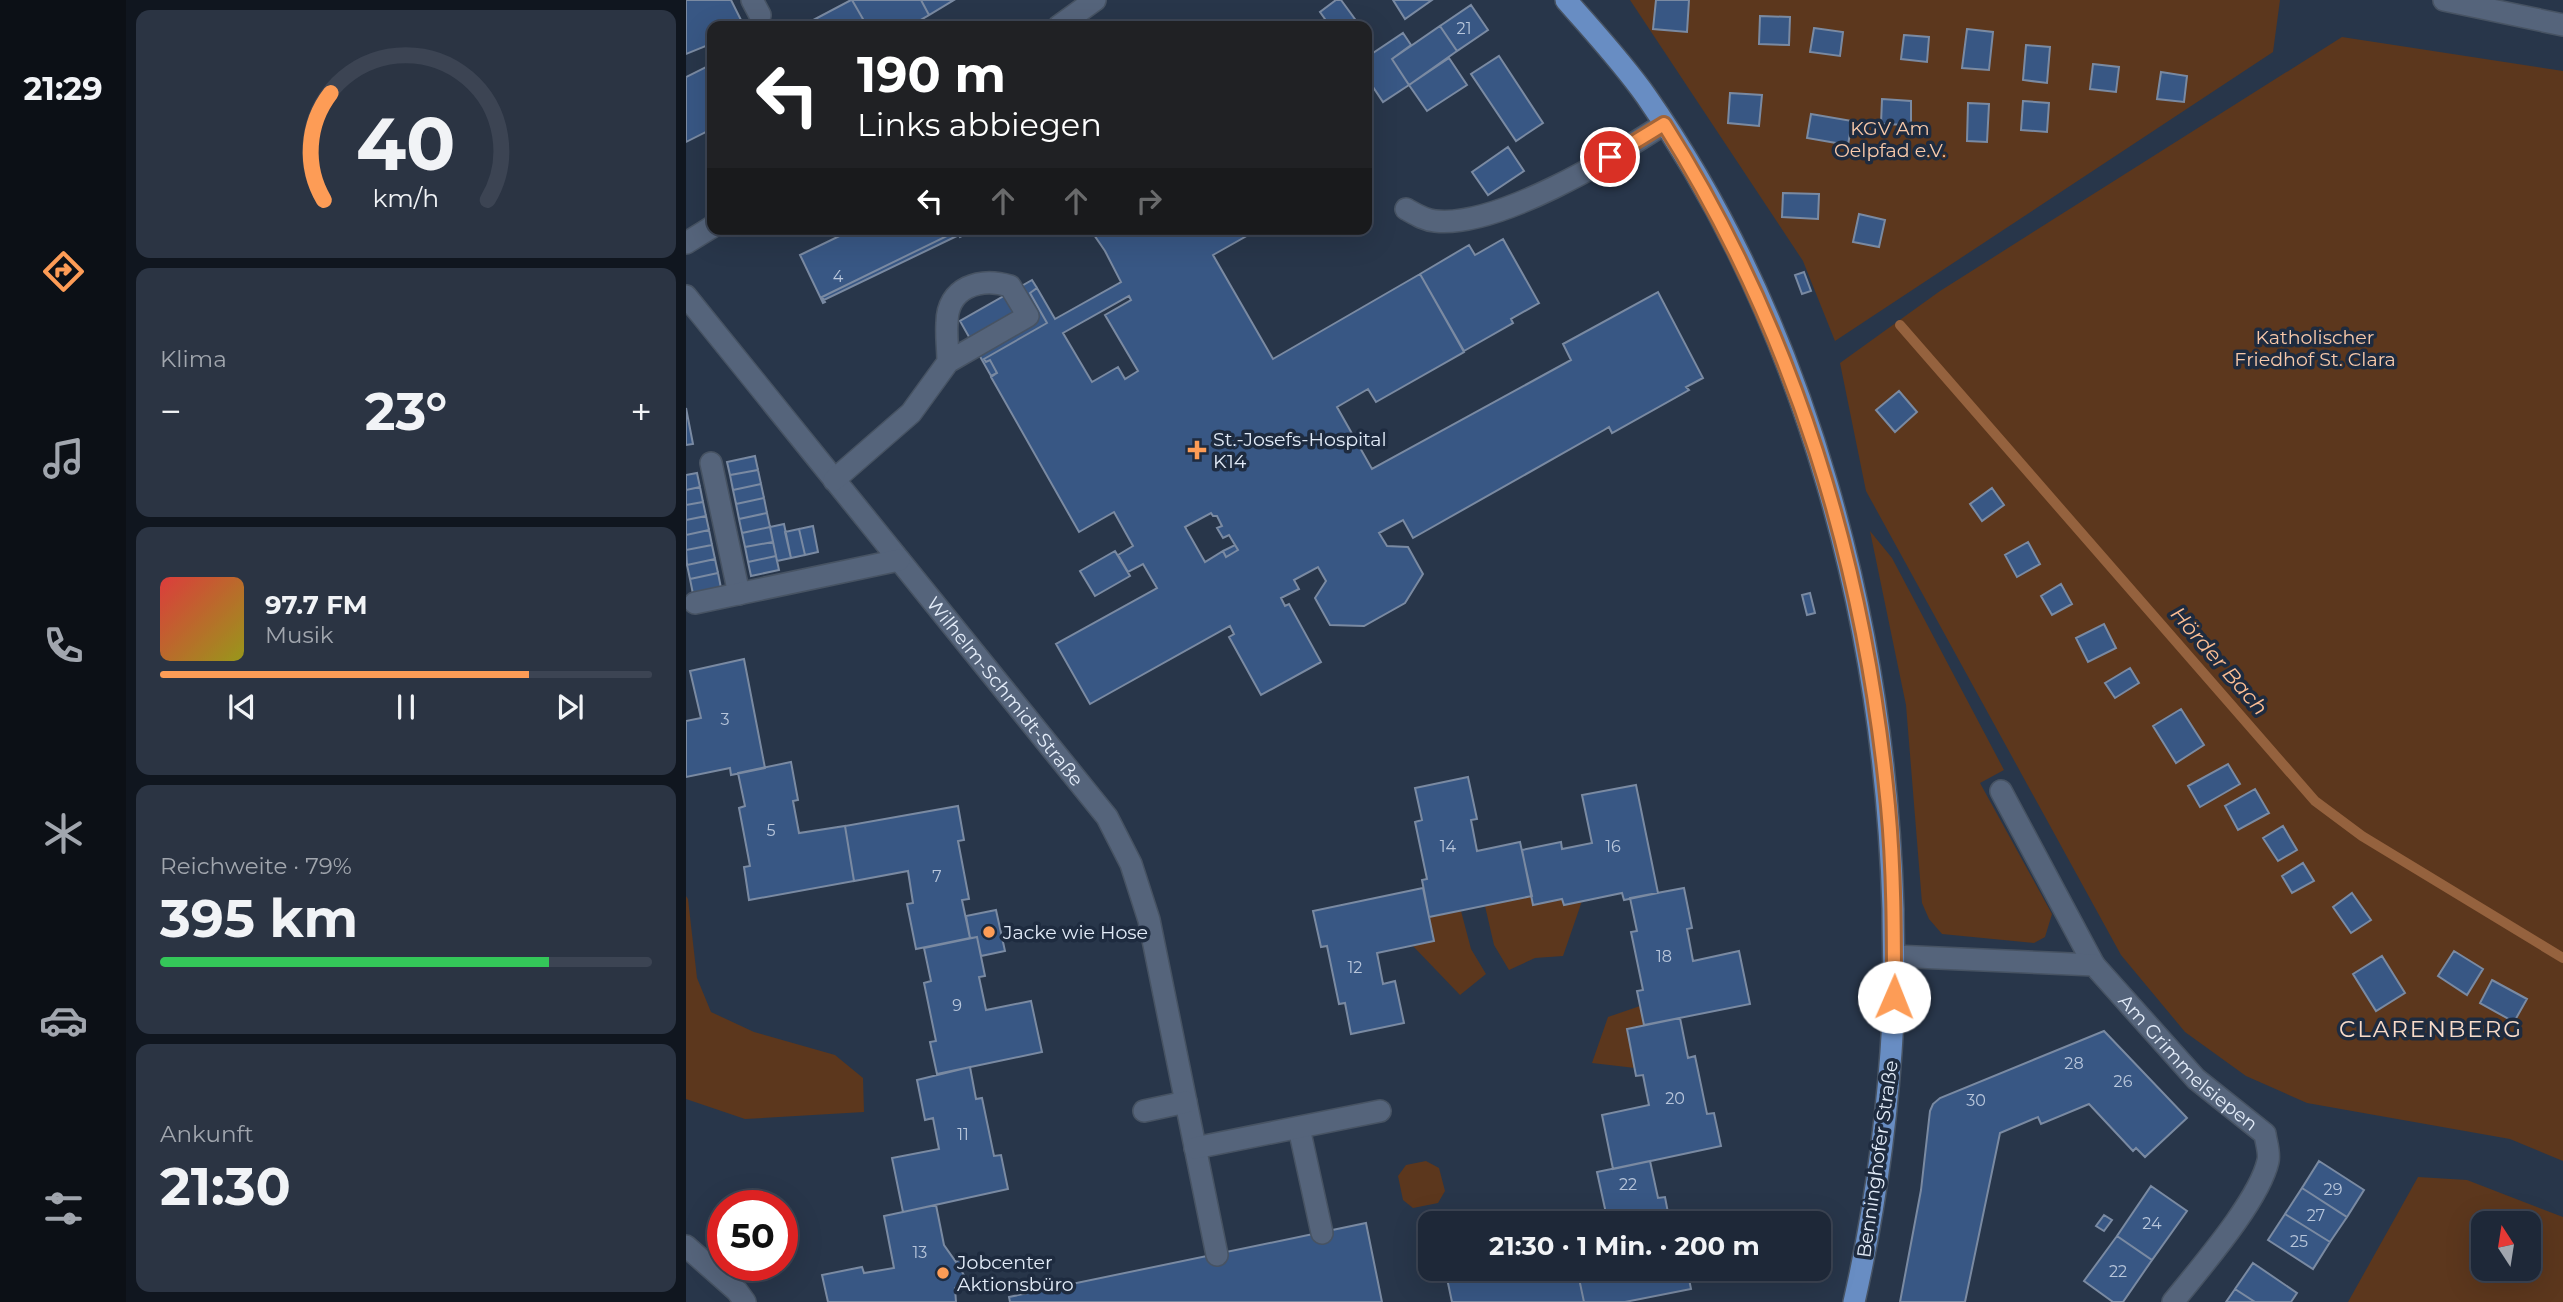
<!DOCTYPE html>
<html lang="de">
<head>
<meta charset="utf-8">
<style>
	:root { --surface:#1e2838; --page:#2b3443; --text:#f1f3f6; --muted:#a1a6ae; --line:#3c4453; --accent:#fd9c56 }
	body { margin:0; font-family:Montserrat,sans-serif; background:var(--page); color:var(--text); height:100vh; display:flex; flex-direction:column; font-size:26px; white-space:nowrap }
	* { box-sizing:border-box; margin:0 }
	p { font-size:23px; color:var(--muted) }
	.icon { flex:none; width:38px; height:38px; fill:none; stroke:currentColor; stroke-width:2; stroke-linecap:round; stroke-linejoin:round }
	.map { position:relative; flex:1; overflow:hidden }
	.details { display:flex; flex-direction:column; gap:10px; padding:10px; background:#10161f; width:560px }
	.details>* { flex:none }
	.guide { position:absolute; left:21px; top:21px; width:665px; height:214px; border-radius:14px; box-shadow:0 7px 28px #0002,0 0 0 2px var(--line); background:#202124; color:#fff; overflow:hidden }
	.needle { width:46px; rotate:348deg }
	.fabs { position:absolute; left:1785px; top:1211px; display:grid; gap:14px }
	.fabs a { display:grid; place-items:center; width:70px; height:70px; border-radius:14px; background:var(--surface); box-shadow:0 7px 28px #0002,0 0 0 2px var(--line); font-size:35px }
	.speed { position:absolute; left:21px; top:1190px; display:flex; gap:14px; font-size:35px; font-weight:700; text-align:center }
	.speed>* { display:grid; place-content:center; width:91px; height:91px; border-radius:50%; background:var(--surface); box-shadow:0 7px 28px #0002,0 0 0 2px var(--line); line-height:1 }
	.speed .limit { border:10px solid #d22; background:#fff; color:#111 }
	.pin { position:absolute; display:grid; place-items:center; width:60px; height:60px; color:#fff; margin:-30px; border:4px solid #fff; border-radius:50%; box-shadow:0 2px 7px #0007 }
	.me { position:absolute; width:77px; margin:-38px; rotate:1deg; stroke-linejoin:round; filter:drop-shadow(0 0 5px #0008) }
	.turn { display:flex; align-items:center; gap:24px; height:147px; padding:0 35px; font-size:32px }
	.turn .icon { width:91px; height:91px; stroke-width:2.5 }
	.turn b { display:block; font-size:49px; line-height:60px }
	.lanes { display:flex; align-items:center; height:66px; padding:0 35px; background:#0003; justify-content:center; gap:35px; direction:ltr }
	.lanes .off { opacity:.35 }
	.big { font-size:52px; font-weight:700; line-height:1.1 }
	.details .card { flex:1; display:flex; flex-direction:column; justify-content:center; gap:10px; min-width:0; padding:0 24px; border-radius:14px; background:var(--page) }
	.details .dial { align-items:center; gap:0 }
	.dial svg { height:182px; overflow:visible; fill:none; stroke:var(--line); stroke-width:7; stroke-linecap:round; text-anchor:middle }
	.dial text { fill:var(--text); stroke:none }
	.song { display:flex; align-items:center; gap:21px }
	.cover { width:84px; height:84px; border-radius:10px; background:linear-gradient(135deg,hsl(0 70% 55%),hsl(60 70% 35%)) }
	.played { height:7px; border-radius:4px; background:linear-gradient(90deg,var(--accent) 75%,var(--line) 75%) }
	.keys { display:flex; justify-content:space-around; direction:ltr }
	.heat { display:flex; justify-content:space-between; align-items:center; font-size:38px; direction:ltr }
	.charge { height:10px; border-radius:5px; background:linear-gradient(90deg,#34c759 79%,var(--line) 0) }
	.trip { position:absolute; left:732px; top:1211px; width:413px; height:70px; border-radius:14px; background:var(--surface); box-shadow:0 7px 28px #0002,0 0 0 2px var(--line); font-weight:700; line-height:70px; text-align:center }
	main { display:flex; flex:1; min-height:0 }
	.dock { display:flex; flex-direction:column; width:126px; justify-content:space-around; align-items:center; background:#0c1016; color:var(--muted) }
	.dock .icon { width:49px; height:49px }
	.dock .selected { color:var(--accent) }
	.dock b { font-size:32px; color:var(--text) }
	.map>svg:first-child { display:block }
	.green { fill:#5c371d; fill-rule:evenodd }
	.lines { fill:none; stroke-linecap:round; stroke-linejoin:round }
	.stream { stroke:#95623e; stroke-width:10 }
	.building { fill:#385784; stroke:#7a8aa2; stroke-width:2; fill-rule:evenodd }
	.minor-casing { stroke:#475363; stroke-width:24 }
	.major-casing { stroke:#475363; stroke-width:24 }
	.minor { stroke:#55647b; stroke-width:21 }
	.major { stroke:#688dc3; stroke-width:21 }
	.route-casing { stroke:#a46538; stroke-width:18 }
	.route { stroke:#fd9c56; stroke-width:12 }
	.poi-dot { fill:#fd9c56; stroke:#1e2b3f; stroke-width:2.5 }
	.labels { text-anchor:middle; stroke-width:7; stroke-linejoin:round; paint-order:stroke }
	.number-label { font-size:16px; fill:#b8c6db }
	.park-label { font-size:19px; fill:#f8c9aa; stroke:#1e2b3f }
	.poi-label { font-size:19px; fill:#e2ebf8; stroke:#1e2b3f; text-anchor:start }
	.street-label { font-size:19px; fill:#e2ebf8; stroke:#1e2b3f }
	.water-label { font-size:21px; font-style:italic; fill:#fcbe94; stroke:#1e2b3f }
	.quarter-label { font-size:23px; letter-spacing:2px; fill:#f8dbc9; stroke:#1e2b3f }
</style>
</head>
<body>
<main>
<nav class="dock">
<b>21:29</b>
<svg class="icon selected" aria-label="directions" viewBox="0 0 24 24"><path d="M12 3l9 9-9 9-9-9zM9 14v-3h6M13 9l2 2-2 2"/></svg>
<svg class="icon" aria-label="music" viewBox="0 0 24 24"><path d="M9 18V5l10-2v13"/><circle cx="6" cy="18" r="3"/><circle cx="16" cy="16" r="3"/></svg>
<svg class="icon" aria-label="phone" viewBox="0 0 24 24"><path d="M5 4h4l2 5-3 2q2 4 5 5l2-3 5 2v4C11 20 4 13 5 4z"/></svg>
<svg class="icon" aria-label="climate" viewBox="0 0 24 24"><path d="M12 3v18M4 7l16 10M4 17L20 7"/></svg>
<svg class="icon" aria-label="car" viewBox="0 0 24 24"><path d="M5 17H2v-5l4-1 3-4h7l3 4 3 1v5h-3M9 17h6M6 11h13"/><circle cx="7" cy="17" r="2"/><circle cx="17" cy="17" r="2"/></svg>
<svg class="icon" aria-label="filters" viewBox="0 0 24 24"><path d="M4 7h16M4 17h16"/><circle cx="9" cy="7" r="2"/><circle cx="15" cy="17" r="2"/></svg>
</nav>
<section class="details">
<div class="card dial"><svg viewBox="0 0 100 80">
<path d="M14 69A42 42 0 1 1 86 69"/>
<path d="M14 69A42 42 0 0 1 17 22" stroke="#fd9c56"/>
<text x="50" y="56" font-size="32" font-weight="700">40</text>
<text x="50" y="72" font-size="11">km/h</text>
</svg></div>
<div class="card"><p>Klima</p>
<div class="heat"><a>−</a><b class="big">23°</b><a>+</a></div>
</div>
<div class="card">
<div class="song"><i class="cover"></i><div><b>97.7 FM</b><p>Musik</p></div></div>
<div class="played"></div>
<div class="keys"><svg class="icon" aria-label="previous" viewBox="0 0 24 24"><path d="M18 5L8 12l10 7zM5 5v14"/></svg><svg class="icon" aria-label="pause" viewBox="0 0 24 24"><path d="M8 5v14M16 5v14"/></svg><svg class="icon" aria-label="next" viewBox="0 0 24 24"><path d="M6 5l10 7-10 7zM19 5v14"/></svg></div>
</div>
<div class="card"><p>Reichweite · 79%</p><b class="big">395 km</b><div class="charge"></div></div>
<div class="card"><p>Ankunft</p><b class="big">21:30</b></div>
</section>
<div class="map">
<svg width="1877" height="1302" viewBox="0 0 1877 1302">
	<rect width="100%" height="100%" fill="#28364a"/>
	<path class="green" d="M944,0H1594L1587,52L1149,341L1117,261Z
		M1656,37L1877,71V1161L1824,1139L1621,1103L1560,1076L1499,1032L1435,955L1180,491L1154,363L1254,291Z
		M1184,531L1206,558L1318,770L1294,783L1366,914L1359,937L1348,943L1256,934L1243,919L1236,903L1220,705Z
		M0,896L2,899L11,978L25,1012L68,1032L149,1055L177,1078L178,1112L59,1119L0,1099Z
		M846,896L847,905L876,899L878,905L896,901L877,956L849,958L823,970L808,945L799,906Z
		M775,911L785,949L800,974L774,995L726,945L748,941L743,917Z
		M954,1006L958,1025L941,1029L949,1068L906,1063L922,1017Z
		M740,1161L753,1168L759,1191L752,1203L727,1208L717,1200L712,1176L720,1165Z
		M1732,1177L1781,1180L1877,1217V1302H1662ZM1797,1223H1843V1269H1797Z"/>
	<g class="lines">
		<path class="stream" d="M1214,325L1629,801L1676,836L1877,958"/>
	</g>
	<path class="building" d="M0,0H45L58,26H26V55L22,45L0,54Z
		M166,0H235L243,15L224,26H181Z
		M166,0L181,26H116L165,0Z
		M235,0H268L243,15Z
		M650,0H655L674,26H644L634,12Z
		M707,0H746L719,19Z
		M970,0H1003L1001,32L967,29Z
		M785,5L802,30L771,51L754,26Z
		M1074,16L1104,17L1103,45L1073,44Z
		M754,26L771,51L723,85L706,59Z
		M1128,28L1157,32L1154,56L1124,52Z
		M1281,29L1307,32L1303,70L1276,68Z
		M717,33L725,45L706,59L723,85L697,102L681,78V57Z
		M1218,35L1243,37L1241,62L1215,59Z
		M1340,45L1364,47L1361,83L1337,80Z
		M813,56L857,123L830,141L785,74Z
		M763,58L781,85L741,111L723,85Z
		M26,64V129L0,142V77Z
		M1407,64L1433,67L1430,92L1404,89Z
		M1475,72L1501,76L1498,102L1471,99Z
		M1044,93L1076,95L1073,126L1042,123Z
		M1196,99L1225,101V125L1195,124Z
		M1337,101L1363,103L1361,132L1335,130Z
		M1282,103L1303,104L1301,142L1281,141Z
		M1125,114L1166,121L1162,145L1121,138Z
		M822,147L838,171L802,195L786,172Z
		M1097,193L1133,194L1132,219L1096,217Z
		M1173,214L1199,220L1193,247L1167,242Z
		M168,229H291L274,237L271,231L136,297L139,302L137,303L114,255Z
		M404,229H573L527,255L587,359L734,274L778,352L690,402L682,389L651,407L686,469L885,360L877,344L972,292L1017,378L1000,387L1003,390L926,433L923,427L918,430L727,538L717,520L693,533L701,546L722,547L737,574L719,603L678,626L644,625L629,598L640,581L632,567L608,580L613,589L595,598L599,606L603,604L635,662L575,695L543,637L548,634L544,626L404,704L370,644L471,588L457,564L442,572L432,555L447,546L428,512L393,532L305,377L311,373L304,360L300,362L298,359L361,323L344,293L351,288L369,319L435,282L419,251ZM443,296L445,300L419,315L452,371L439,379L432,367L406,382L377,333ZM525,513L527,516H531L536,526L531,528L537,538L543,535L552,550L540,557L537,551L519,562L499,527Z
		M271,231L273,235L138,300L136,297Z
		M817,239L853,303L825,319L827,323L778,351L734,274L783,245L789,255Z
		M1118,272L1125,291L1116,294L1109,275Z
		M346,280L351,288L344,293L361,323L298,359L300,362L304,360L311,373L305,376L274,321Z
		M1213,391L1231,412L1209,432L1190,410Z
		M0,408L7,444L0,445Z
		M69,456L72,470L44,475L41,462Z
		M72,470L75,484L47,490L44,475Z
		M11,473L14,487L0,490V475Z
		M75,484L78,498L50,504L47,490Z
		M14,487L17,502L0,505V490Z
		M1306,488L1318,505L1296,521L1284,504Z
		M78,498L81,513L53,519L50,504Z
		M17,502L20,516L0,520V505Z
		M81,513L84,527L56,533L53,519Z
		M20,516L23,530L0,535V520Z
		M98,524L105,558L91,561L84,527Z
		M127,526L132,552L119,555L113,529Z
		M84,527L87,542L59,547L56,533Z
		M113,529L119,555L105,558L99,532Z
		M23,530L26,545L0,550V535Z
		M87,542L90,556L62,562L59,547Z
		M1342,542L1354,564L1331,577L1319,555Z
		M26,545L29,559L1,565L0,550Z
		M549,545L552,550L540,557L537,551Z
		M429,551L444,576L409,596L394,571Z
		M90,556L93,570L65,576L62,562Z
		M29,559L32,573L4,579L1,565Z
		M32,573L35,588L7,594L4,579Z
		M1375,584L1386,604L1366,615L1355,596Z
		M1124,593L1129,613L1121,615L1116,595Z
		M1418,624L1430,648L1402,662L1390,638Z
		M58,659L79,768L45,775L44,768L0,777V721L15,718L4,671Z
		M1444,668L1453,683L1429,698L1419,683Z
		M1495,709L1518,745L1490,763L1467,726Z
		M105,762L112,800L107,801L113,833L159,826L168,881L63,900L58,867L64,866L53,808L59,806L52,773Z
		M1542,764L1554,784L1514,807L1502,786Z
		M782,777L791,819L785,820L791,851L834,842L846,896L743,917L736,880L741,879L729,822L736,820L729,788Z
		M950,785L972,893L938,900L936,893L878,905L876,899L847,905L836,850L875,842L876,849L906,843L896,795Z
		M1569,789L1583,813L1552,830L1539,806Z
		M272,806L278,840L272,841L283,899L276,900L284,938L230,949L221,904L227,903L222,871L168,881L159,826Z
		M1597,826L1611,850L1592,861L1577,838Z
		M1617,863L1628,881L1606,893L1596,876Z
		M737,888L748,941L691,953L697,984L709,981L718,1023L665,1034L659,1003L653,1004L641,946L635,947L627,911Z
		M998,888L1006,928L1001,929L1007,961L1053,951L1064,1004L958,1025L951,991L957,990L945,932L951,931L944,898Z
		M1666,893L1685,920L1665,933L1647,907Z
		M310,910L319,951L295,956L291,937L284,938L280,916Z
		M291,937L299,976L293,977L300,1010L345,1001L356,1052L251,1074L244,1042L250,1041L238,983L245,981L238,948Z
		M1768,951L1797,969L1781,995L1752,976Z
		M1696,956L1719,993L1690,1011L1667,974Z
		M1806,980L1841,999L1828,1022L1794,1003Z
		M994,1018L1002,1058L1009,1056L1021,1114L1028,1113L1035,1146L927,1169L916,1115L963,1105L957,1075L950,1076L941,1029Z
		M1418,1031L1501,1118L1459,1157L1450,1148L1447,1151L1403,1104L1355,1124L1352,1117L1314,1133L1279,1302H1214L1235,1190L1244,1111L1247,1104L1254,1098Z
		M284,1067L290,1099L296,1098L308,1156L315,1155L322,1189L217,1212L206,1158L253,1149L247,1118L239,1120L231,1080Z
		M964,1161L972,1198L979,1197L984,1223H929L928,1217L921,1218L911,1172Z
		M1633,1161L1678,1190L1661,1217L1616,1188Z
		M1465,1186L1501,1211L1466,1260L1431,1236Z
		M1616,1188L1661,1217L1644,1242L1599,1214Z
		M250,1205L258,1245L270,1262L274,1259L280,1268L276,1272L281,1280L269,1288L270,1302H142L136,1275L176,1267L178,1273L208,1268L198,1216Z
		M1599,1214L1644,1242L1627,1269L1582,1240Z
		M1418,1215L1426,1220L1418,1231L1410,1226Z
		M680,1223L696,1302H324L323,1297Z
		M1431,1236L1466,1260L1437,1302H1427L1398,1281Z
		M1567,1263L1611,1293L1605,1302H1569L1549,1289Z
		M759,1269H815L817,1277L848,1271V1269H891L898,1302H766Z
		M891,1269H1001L1005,1289L939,1302H898Z
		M1549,1289L1569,1302H1540Z"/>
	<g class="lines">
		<g class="minor-casing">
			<g id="minor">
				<path d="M66,0L74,15"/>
				<path d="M1758,0L1877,25"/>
				<path d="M373,26L409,0"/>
				<path d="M720,209C729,214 738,220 749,221C811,228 926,158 978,124"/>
				<path d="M0,243L26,227"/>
				<path id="s1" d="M0,296L421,817L445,864L463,920L531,1255"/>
				<path d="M25,463L53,594"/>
				<path d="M148,480L225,413L262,362L342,316L324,286C294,277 261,287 261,323C260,336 262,349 262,362"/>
				<path d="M9,603L213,560"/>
				<path d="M1315,791L1408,965"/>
				<path id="s2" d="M1208,956L1408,965L1510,1079L1579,1134C1580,1142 1584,1153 1582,1161C1573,1201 1514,1268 1487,1302"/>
				<path d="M458,1111L500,1102"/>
				<path d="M613,1128L636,1233"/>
				<path d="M509,1148L694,1111"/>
				<path d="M0,1246L51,1291L59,1302"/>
			</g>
		</g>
		<g class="major-casing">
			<path id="major" d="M880,0C907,31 936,62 960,96C1122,327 1199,630 1207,909C1207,946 1209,983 1207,1020C1202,1115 1189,1210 1168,1302"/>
		</g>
		<use href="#minor" class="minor"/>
		<use href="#major" class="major"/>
	</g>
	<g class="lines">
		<g class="route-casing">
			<path id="route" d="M924,157L978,124C1108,330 1179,564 1202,806C1208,869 1208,934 1208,997"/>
		</g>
		<use href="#route" class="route"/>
	</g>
	<g class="poi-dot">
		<path d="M507.5 439.5h7v7h7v7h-7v7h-7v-7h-7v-7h7z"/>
		<circle cx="303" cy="932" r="7"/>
		<circle cx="257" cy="1273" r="7"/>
	</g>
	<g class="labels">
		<g class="number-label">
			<text x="778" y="34">21</text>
			<text x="152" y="282">4</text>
			<text x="39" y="725">3</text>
			<text x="85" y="836">5</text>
			<text x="762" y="852">14</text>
			<text x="927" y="852">16</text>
			<text x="251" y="882">7</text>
			<text x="978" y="962">18</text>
			<text x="669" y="973">12</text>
			<text x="271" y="1011">9</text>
			<text x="1388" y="1069">28</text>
			<text x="1437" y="1087">26</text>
			<text x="989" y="1104">20</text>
			<text x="1290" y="1106">30</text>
			<text x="277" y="1140">11</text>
			<text x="942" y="1190">22</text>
			<text x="1647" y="1195">29</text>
			<text x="1630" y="1221">27</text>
			<text x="1466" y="1229">24</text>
			<text x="1613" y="1247">25</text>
			<text x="234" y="1258">13</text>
			<text x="1432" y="1277">22</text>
		</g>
		<g class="park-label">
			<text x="1204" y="135">KGV Am<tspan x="1204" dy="22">Oelpfad e.V.</tspan></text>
			<text x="1629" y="344">Katholischer<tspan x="1629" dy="22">Friedhof St. Clara</tspan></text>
		</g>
		<g class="poi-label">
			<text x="527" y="446">St.-Josefs-Hospital<tspan x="527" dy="22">K14</tspan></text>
			<text x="317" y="939">Jacke wie Hose</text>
			<text x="271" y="1269">Jobcenter<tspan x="271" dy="22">Aktionsbüro</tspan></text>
		</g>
		<g class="street-label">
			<text dy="7" stroke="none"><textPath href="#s1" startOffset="508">Wilhelm-Schmidt-Straße</textPath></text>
			<text dy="7" stroke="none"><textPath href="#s2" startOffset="336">Am Grimmelsiepen</textPath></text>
			<text transform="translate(1191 1159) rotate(-82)" y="7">Benninghofer Straße</text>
		</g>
		<g class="water-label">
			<text transform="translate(1533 661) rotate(49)" y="7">Hörder Bach</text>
		</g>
		<g class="quarter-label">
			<text x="1745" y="1037">CLARENBERG</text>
		</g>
	</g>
</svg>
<div class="fabs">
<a><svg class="needle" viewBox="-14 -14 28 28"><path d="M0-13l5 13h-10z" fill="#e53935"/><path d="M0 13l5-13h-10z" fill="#a1a6ae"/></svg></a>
</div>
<div class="speed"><div class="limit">50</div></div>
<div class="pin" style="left:924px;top:157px;background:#d93025"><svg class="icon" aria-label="arrive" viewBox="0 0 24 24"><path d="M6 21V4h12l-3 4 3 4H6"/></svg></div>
<svg class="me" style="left:1208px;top:997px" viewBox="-20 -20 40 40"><circle r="19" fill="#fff"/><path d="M0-13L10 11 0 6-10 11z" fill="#fd9c56"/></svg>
<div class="trip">21:30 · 1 Min. · 200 m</div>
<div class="guide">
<div class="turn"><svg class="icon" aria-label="left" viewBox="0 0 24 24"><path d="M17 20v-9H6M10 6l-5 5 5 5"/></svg><div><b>190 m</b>Links abbiegen</div></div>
<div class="lanes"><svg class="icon" aria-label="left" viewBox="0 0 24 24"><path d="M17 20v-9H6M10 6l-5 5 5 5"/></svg><svg class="icon off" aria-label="ahead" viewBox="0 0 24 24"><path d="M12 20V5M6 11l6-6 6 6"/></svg><svg class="icon off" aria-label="ahead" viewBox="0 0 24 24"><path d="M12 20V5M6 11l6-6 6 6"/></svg><svg class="icon off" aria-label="right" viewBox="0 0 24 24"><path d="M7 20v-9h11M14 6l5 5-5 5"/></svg></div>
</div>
</div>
</main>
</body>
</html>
